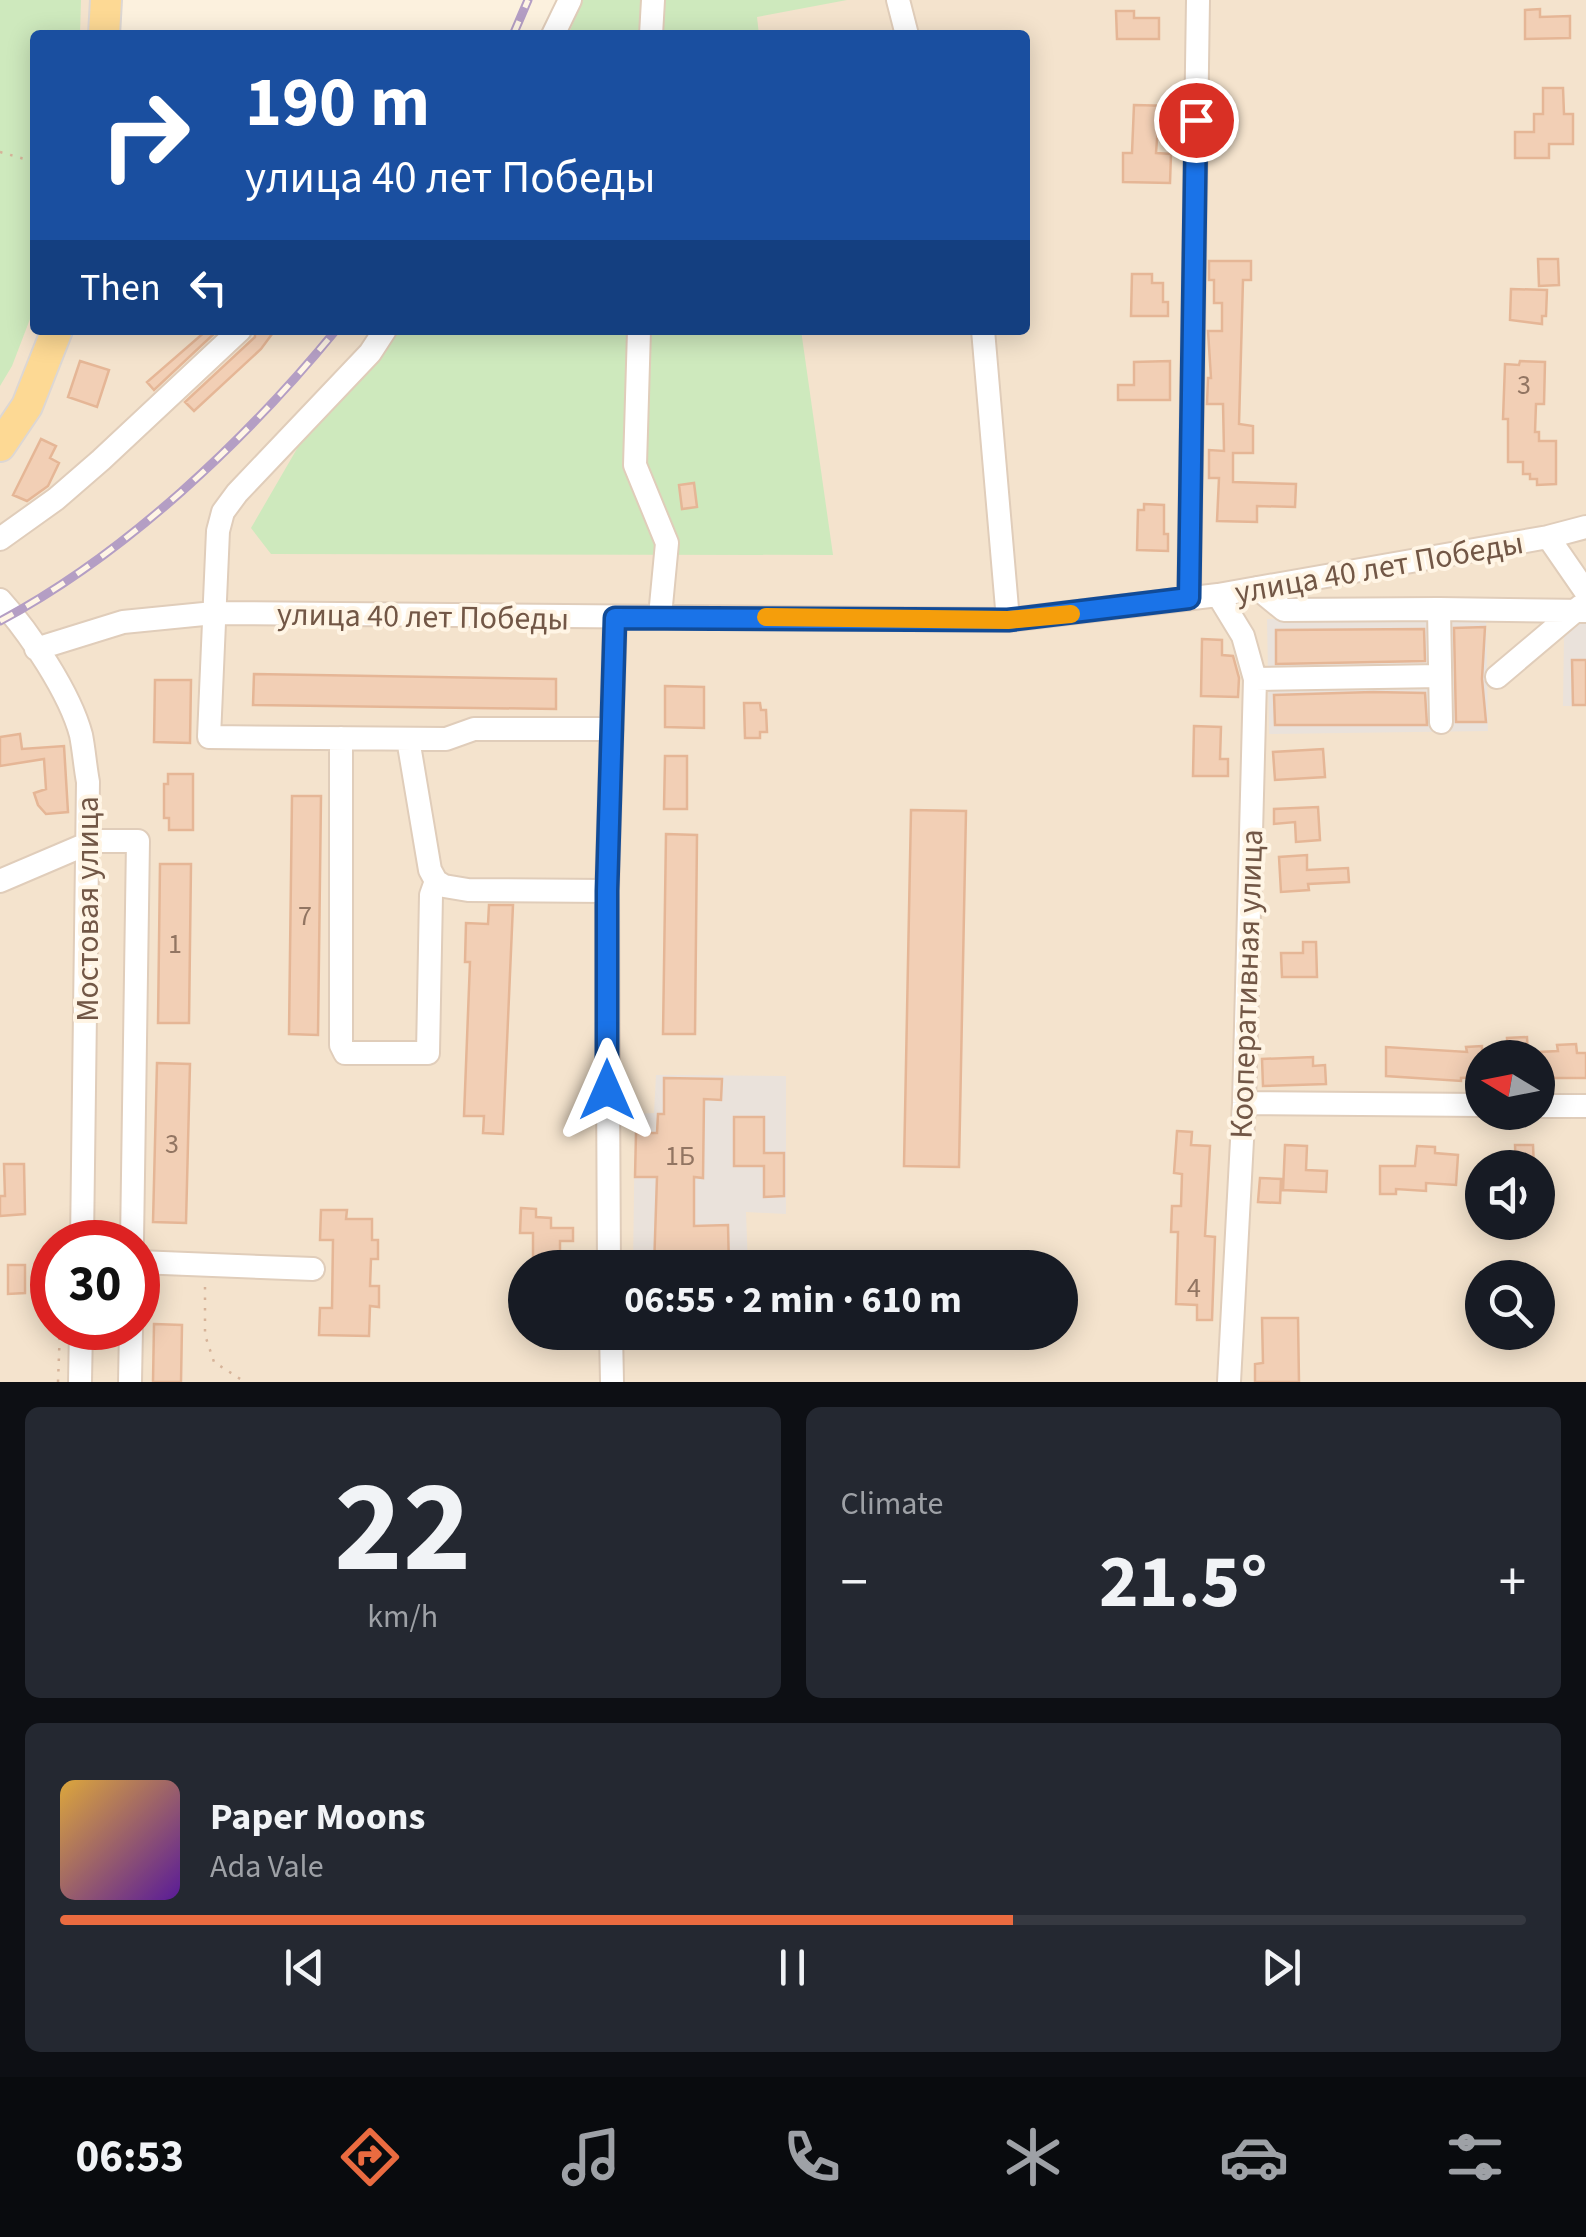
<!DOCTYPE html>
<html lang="en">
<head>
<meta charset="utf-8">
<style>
	:root { --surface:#171b24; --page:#242831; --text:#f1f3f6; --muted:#9ea1a6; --line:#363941; --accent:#ea6b40 }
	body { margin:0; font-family:"Source Sans 3",sans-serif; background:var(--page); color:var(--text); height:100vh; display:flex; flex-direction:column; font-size:38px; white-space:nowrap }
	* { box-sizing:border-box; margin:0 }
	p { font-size:32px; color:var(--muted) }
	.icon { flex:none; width:55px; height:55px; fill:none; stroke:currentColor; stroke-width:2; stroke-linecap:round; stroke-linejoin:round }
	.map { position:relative; height:1382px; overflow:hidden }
	.sheet { display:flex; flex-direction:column; gap:25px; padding:25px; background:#0d0f14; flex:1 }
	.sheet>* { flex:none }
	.hud { position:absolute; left:30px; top:30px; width:1000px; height:305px; border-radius:10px; box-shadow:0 5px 25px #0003; background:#1a4fa0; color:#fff; overflow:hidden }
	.needle { width:65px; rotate:280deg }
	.buttons { position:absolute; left:1465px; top:1040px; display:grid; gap:20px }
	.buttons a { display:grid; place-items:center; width:90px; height:90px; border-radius:50%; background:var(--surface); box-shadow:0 5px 25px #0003; font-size:50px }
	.speed { position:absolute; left:30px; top:1220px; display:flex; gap:20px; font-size:50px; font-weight:700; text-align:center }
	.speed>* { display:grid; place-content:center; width:130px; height:130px; border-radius:50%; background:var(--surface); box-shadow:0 5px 25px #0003; line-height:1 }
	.speed .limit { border:15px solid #d22; background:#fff; color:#111 }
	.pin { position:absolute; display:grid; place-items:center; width:85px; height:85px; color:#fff; margin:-42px; border:5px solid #fff; border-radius:50%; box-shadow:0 2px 10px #0007 }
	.me { position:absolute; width:110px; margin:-55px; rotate:0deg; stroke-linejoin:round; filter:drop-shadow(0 0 8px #0008) }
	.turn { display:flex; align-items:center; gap:35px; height:210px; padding:0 50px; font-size:45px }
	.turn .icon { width:130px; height:130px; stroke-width:2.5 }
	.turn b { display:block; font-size:70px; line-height:85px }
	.then { display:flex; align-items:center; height:95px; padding:0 50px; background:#0003; gap:20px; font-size:38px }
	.big { font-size:75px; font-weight:700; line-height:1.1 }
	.sheet .tile { flex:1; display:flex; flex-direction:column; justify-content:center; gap:15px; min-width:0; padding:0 35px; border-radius:15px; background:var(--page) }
	.sheet .dial { align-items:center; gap:0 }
	.dial b { font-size:130px; line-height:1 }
	.song { display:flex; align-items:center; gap:30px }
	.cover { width:120px; height:120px; border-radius:15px; background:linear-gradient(135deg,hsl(40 70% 55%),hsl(270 70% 35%)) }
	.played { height:10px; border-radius:5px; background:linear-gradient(90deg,var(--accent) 65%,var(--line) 65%) }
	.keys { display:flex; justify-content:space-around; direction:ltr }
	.heat { display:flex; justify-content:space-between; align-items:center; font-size:55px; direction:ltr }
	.sheet .tiles { flex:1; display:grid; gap:25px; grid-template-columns:1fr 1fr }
	.tile:last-child { grid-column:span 2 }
	.trip { position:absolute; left:508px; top:1250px; width:570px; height:100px; border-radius:50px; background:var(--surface); box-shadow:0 5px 25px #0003; font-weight:700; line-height:100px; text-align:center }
	.menu { display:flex; height:160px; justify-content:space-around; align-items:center; background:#090b0e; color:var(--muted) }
	.menu .icon { width:70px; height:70px }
	.menu .active { color:var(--accent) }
	.menu b { font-size:45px; color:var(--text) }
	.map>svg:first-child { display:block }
	.residential { fill:#f4e3cd; fill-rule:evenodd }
	.industrial { fill:#eae2db }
	.green { fill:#cee9bd }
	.building { fill:#f2cfb5; stroke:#e5b696; stroke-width:2.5 }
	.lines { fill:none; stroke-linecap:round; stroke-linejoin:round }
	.minor-casing { stroke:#e0cdba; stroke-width:26 }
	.major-casing { stroke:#ddd7d3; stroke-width:34 }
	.path { stroke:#d6b399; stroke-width:2.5; stroke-dasharray:2.5 8; stroke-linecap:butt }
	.minor { stroke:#fff; stroke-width:22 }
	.major { stroke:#fdd994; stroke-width:30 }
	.rail-casing { stroke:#b49ec4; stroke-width:9 }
	.rail { stroke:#fff5e5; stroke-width:5; stroke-dasharray:15; stroke-linecap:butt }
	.route-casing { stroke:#114b97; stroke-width:25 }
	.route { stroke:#1a73e8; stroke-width:18 }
	.slow { stroke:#f59e0b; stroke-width:18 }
	.labels { text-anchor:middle; stroke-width:8; stroke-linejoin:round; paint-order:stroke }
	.number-label { font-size:28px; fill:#927562 }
	.street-label { font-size:32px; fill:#725746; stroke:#fff5e5 }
</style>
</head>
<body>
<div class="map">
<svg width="1586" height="1382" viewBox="0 0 1586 1382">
	<rect width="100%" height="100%" fill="#fcf1de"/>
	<path class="residential" d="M0,0H110L109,35H35V330H1025V35H562L576,0H1586V1382H0ZM1482,1058H1538V1112H1482ZM1482,1168H1538V1222H1482ZM52,1242H138V1328H52ZM525,1268H1060V1332H525ZM1482,1278H1538V1332H1482Z"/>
	<path class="industrial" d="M1486,615L1488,731L1269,734L1267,619Z
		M1578,618H1586V706H1563L1564,634Z
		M656,1075L786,1076V1214L746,1212L748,1267L633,1268L635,1114L654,1113Z"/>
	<path class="green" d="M0,0H81L80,35H35V306L12,366L0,386Z
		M583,0H847L757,17L759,35H568Z
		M396,330H801L833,555L271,554L251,528L298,447Z"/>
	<path class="building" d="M1540,9V17L1570,16V38L1525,39V10Z
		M1116,11H1134V18H1159V39H1117Z
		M1543,88H1563L1564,114H1573V144H1549V158H1515V132H1534V114H1543Z
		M1134,105L1173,106L1172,126L1158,125L1156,153L1171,154L1170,183L1123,182V153H1132Z
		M1538,259H1558L1559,285L1539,286Z
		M1209,261H1251V280H1243L1239,424L1253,426V453H1233V482L1296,484L1295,507L1257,506V522L1217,521L1219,478H1209V450L1224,451L1223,404H1207L1208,378H1211L1208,331H1222V303H1214V280H1209Z
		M1132,274H1152V283H1163V302H1168V316H1131Z
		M1511,289L1547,290L1546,316H1542V324L1510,320Z
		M207,330H218L154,390L147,382Z
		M255,330H275L261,349L194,411L185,402L255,337Z
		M80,361L109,370L97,407L68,397Z
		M1170,361V400H1118V385H1134V362Z
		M1520,361L1545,362L1544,404H1536L1535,432H1539V441H1556V484L1537,485V479H1530V474H1523V462H1508V419H1503L1505,364L1519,365Z
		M41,439L56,446L50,458L59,463L48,486L27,501L13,495Z
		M694,483L697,507L682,509L679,485Z
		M1144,504L1164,505V534H1168V551L1137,550L1138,510H1144Z
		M1485,627L1482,679L1486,722H1456L1454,628Z
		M1424,629L1425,661L1276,664V630Z
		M1202,639L1222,640V655L1233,656L1239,678L1238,697L1201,696Z
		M1572,660H1586V705H1573Z
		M254,674L556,679V709L253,705Z
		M155,680H191L190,743L154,742Z
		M665,686L704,687V728L665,727Z
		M1373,692L1425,693L1427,725H1275L1274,695Z
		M744,703H760L761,710H766L767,732H760V738H745Z
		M1194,726L1221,727L1220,759H1228V776H1193Z
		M20,734L22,749L64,746L68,812L46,814L38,805L34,793L46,789L44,759L0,766V737Z
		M1323,749L1325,777L1275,780L1273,752Z
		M665,756H687V809H664Z
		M168,774H193V830H169V818H164V784H168Z
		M292,796H321L318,1035L289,1034Z
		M1318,807L1320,840L1296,842L1295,822L1274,824V809Z
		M911,810L966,811L959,1167L904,1166Z
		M666,834L697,835L695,1034H663Z
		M1307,855V870L1348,868L1349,882L1308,884L1309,890L1281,892L1279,857Z
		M160,864H191L189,1023H158Z
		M489,905H513L503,1134L483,1133L484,1116H464L470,962H465L466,923L488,924Z
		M1303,942H1316L1317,977H1282L1281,953H1303Z
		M1527,1037L1528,1058H1508L1507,1038Z
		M1576,1044L1577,1053H1586V1078H1538V1052L1558,1051L1557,1045Z
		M1482,1046V1077L1461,1078V1081L1386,1076V1047L1467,1052L1466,1047Z
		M1313,1057V1066L1325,1065L1326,1084L1263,1086L1262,1059Z
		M157,1063L190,1064L186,1223L153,1222Z
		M664,1078L722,1079L721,1100L704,1099L703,1178L694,1177V1226L728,1225L729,1268H654L657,1177H635L636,1133H657L658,1114H664Z
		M734,1117H764V1153H784V1196L764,1197V1166H734Z
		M1177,1131L1192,1132L1191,1145L1210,1146L1205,1236L1215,1237L1212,1320H1197V1305L1176,1304L1178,1232H1171L1172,1206H1181L1182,1174L1174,1173Z
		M1285,1145L1307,1146L1306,1170L1327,1171L1326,1192L1283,1190Z
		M1515,1145H1533L1534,1168H1516Z
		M1417,1146L1435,1147V1153L1458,1155L1456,1185L1426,1183V1191L1396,1189V1194H1380V1166H1415Z
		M4,1164H24L25,1214L0,1216V1196H5Z
		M1260,1178L1281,1179L1280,1203L1258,1202Z
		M521,1208L536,1209V1217L551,1218V1228H573V1241H560V1263L533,1268V1233H520Z
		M321,1210H347L346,1219H372V1240H378V1259H371L370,1286H379V1307L370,1306L369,1336L319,1335L320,1308H332L333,1240H320Z
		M8,1265H25V1293L8,1294Z
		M1262,1318H1298L1299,1382H1255V1364L1263,1363Z
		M154,1324L182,1325L181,1382H153Z"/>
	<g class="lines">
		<g class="minor-casing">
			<path id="minor" d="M898,0L907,35
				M553,35L570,0
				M651,35L653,0
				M385,330L370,353L237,493L223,512L218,531L209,737L446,739L474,729H612
				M639,330L635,465L667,543L660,616
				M983,330L1008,620
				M1548,537L1586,592
				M0,539L56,499L101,460L240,330
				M1257,588L1284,610L1439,609L1441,722
				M1218,595L1243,636L1255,679L1244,1103L1229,1382
				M1189,598L1198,0
				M0,600C29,632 70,693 81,735C84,750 85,766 88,782L82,1242
				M1439,609L1586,611
				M36,649L123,622L214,613L1008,620L1218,595L1548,537L1586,527
				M1497,677L1581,606
				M1255,679L1440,676
				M341,738V1045L345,1053H428L431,895L436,881
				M408,739L430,870L436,881L444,886L468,890L607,891
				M89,841H138L132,1242
				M0,881L89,843
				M1244,1103L1482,1105
				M1538,1106H1586
				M138,1262L313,1269
				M609,1268L607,891L615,618
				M611,1332L612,1382
				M80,1382L81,1328
				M130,1382L131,1328"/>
		</g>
		<g class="major-casing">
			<path id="major" d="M104,35L106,0
				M0,446L27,406L57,330"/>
		</g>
		<path class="path" d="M0,152L35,162
			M205,1287V1335L214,1362L245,1382
			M58,1382L60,1328"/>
		<use href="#minor" class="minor"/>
		<use href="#major" class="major"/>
		<g class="rail-casing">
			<path id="rail" d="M513,35L528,0
				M0,621C126,554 246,440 336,330"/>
		</g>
		<use href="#rail" class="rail"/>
	</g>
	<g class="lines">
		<g class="route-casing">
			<path id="route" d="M607,1090V891L615,618L1008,620L1189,598L1196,120"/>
		</g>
		<use href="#route" class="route"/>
		<path class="slow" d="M766,617L1008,620L1071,614"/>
	</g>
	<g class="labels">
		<g class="number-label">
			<text x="1524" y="394">3</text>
			<text x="305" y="925">7</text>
			<text x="175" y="953">1</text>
			<text x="172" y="1153">3</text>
			<text x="680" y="1165">1Б</text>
			<text x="1194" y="1297">4</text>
		</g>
		<g class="street-label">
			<text transform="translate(1379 567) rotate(-10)" y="11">улица 40 лет Победы</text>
			<text transform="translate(423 616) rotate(1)" y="11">улица 40 лет Победы</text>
			<text transform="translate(87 909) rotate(-90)" y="11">Мостовая улица</text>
			<text transform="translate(1246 984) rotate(-88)" y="11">Кооперативная улица</text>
		</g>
	</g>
</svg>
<div class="buttons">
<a><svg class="needle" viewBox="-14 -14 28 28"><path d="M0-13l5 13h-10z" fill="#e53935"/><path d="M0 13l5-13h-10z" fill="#9ea1a6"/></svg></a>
<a><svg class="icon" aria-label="sound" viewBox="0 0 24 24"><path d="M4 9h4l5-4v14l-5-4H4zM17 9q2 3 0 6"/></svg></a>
<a><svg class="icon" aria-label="search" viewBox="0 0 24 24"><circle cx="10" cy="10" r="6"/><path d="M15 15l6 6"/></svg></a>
</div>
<div class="speed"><div class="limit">30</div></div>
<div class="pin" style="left:1196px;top:120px;background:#d93025"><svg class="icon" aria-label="arrive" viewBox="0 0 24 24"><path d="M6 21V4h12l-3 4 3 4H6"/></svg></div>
<svg class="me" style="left:607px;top:1090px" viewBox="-20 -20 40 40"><path d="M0-17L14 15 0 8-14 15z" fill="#1a73e8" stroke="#fff" stroke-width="4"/></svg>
<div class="trip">06:55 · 2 min · 610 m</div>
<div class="hud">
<div class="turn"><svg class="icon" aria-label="right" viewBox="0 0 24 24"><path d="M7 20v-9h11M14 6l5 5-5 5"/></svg><div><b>190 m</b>улица 40 лет Победы</div></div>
<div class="then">Then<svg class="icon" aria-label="left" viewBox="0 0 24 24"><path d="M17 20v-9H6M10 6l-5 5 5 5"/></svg></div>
</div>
</div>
<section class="sheet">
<div class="tiles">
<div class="tile dial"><b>22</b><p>km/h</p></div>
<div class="tile"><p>Climate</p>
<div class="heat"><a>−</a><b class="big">21.5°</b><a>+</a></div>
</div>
<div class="tile">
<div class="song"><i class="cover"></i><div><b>Paper Moons</b><p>Ada Vale</p></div></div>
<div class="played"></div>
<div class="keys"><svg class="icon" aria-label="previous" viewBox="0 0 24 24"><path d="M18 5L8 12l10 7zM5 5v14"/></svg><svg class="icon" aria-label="pause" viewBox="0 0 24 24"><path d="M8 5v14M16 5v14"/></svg><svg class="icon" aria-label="next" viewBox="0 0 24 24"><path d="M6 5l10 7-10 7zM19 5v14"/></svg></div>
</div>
</div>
</section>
<nav class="menu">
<b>06:53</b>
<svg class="icon active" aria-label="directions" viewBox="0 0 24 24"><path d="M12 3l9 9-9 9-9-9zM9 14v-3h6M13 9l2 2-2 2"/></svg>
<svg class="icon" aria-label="music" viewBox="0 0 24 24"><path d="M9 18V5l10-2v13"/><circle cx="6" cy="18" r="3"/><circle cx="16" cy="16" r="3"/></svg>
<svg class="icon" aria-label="phone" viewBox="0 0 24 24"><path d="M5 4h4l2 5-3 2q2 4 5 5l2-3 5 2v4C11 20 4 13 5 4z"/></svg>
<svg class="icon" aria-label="climate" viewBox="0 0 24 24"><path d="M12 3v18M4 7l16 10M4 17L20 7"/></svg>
<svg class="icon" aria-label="car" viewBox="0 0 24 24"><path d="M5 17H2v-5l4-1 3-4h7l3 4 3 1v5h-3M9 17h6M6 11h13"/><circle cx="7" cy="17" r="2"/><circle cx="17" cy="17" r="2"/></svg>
<svg class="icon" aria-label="filters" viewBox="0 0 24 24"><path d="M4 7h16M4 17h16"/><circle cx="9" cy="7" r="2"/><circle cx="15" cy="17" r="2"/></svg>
</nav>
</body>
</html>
